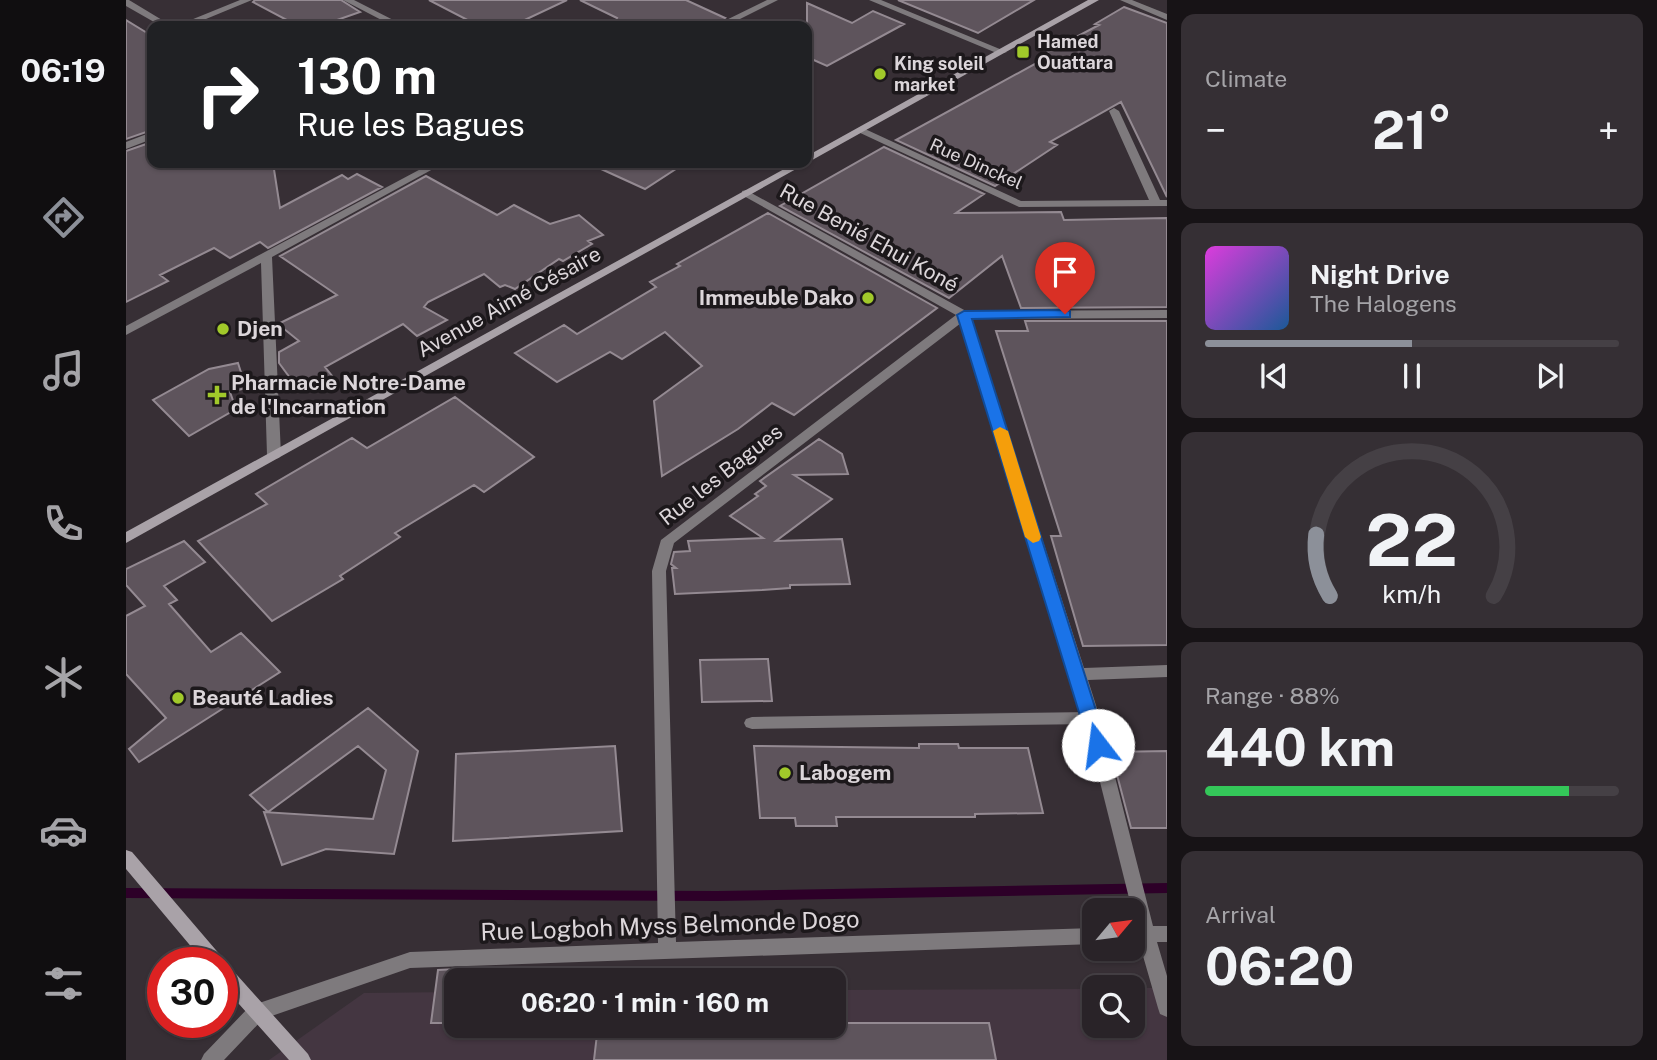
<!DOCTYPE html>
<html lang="en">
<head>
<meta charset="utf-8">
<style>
	:root { --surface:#292328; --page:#352f34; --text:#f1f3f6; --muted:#a5a4a8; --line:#454045; --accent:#8c9099 }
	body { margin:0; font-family:"Public Sans",sans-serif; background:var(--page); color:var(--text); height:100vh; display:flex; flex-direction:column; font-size:26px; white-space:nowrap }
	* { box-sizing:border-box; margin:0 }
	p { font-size:23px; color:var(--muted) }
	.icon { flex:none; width:38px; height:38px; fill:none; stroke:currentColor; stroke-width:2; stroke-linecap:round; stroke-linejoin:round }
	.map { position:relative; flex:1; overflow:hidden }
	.details { display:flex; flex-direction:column; gap:14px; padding:14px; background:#171316; width:490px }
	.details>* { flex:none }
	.top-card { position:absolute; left:21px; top:21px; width:665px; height:147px; border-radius:14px; box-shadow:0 2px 5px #0004,0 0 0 2px var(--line); background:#202124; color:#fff; overflow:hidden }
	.needle { width:46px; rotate:61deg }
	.buttons { position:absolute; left:956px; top:898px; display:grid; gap:14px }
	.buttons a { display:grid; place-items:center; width:63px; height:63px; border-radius:14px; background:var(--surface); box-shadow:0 2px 5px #0004,0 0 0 2px var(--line); font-size:35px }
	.speed { position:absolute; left:21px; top:947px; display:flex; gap:14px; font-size:35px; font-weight:700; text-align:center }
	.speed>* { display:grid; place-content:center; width:91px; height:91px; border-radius:50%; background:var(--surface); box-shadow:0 2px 5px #0004,0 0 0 2px var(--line); line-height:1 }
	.speed .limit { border:10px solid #d22; background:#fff; color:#111 }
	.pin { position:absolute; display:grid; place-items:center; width:60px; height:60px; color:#fff; margin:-72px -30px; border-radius:50% 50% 50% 0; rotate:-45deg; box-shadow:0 0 7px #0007 }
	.pin .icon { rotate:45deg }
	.me { position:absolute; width:77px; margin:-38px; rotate:345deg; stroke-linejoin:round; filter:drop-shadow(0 0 5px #0008) }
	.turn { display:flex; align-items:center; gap:24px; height:147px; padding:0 35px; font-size:32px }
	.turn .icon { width:91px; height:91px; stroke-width:2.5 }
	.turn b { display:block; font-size:49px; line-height:60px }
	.big { font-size:52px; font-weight:700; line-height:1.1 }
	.details .card { flex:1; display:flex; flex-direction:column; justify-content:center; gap:10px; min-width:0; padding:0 24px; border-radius:14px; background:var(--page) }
	.details .dial { align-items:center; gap:0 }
	.dial svg { height:182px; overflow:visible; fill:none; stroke:var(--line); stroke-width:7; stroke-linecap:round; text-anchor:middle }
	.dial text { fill:var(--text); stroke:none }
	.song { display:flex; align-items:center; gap:21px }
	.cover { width:84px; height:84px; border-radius:10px; background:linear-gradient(135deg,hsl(300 70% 55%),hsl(210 70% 35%)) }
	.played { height:7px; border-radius:4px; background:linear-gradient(90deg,var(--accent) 50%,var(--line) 50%) }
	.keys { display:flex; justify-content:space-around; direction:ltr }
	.heat { display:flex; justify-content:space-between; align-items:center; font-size:38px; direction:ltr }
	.charge { height:10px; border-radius:5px; background:linear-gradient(90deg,#34c759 88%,var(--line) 0) }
	.trip { position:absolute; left:318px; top:968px; width:402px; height:70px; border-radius:14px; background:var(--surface); box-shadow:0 2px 5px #0004,0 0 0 2px var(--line); font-weight:700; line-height:70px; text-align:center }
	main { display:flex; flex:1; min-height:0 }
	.dock { display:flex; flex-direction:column; width:126px; justify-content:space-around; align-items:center; background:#100e10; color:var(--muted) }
	.dock .icon { width:49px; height:49px }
	.dock .active { color:var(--accent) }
	.dock b { font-size:32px; color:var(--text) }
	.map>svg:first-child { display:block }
	.built { fill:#443641 }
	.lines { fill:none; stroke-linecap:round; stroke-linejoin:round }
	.stream { fill:#2d0028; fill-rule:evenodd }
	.building { fill:#5e545c; stroke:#948a92; stroke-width:2 }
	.lane { fill:#7e7a7d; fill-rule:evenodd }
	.street { fill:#7e7a7d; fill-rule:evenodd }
	.secondary { fill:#a9a2a8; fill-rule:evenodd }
	.route { fill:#1a73e8; stroke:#114b97; stroke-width:2 }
	.slow { fill:#f59e0b }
	.poi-dot { fill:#a1c92a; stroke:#1c181b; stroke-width:2.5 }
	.labels { text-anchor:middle; stroke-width:7; stroke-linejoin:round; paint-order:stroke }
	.far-poi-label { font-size:18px; font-weight:bold; fill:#dcd6da; stroke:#1c181b; text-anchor:start }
	.far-street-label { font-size:18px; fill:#dcd6da; stroke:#1c181b }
	.street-label { font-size:21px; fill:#dcd6da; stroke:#1c181b }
	.poi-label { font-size:21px; font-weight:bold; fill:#dcd6da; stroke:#1c181b; text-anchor:start }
	.near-street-label { font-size:24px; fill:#dcd6da; stroke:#1c181b }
</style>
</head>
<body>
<main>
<nav class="dock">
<b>06:19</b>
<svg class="icon active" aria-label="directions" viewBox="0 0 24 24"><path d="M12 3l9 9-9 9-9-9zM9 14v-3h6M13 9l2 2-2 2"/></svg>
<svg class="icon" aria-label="music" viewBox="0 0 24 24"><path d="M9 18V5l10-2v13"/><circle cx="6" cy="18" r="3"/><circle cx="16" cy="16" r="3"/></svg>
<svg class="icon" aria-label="phone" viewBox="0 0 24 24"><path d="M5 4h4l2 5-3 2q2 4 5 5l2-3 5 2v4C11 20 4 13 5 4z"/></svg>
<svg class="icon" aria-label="climate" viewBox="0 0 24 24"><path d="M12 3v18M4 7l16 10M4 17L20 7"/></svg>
<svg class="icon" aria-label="car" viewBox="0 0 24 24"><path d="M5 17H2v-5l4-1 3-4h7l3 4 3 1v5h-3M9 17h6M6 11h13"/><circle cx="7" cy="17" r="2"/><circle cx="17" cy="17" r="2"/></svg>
<svg class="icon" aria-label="filters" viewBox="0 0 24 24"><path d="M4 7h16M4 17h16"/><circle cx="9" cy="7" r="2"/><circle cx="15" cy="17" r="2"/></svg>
</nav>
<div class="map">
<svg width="1041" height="1060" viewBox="0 0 1041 1060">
	<rect width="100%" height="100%" fill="#372f35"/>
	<path class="built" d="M1006,988H1041V1060H143L238,993L331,992V1026H709V990L968,989V1026H1006Z"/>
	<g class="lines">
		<path class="stream" d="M1041,883V893L591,901L0,898V888L591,891Z"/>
	</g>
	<path class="building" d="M129,0H215L234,12L194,26H172L127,2Z
		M303,0H441L386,26H353Z
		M454,0H560L599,18L586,26H486L491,18Z
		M772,0H908L852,33Z
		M681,3L726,23L747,11L778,24L701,66L681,57Z
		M998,7L1041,23V197L995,102L924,142L931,145L869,186L770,140L918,59L912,57L973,25L969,24Z
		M0,20L26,36V130L0,139Z
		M26,142V163H147L154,208L216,175L222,179L231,174L256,187L142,248L134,242L104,258L88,248L34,275L42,281L0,302V151Z
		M758,147L858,194L830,213L935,212L938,220L1041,218V307L895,308L876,256L823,298L654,206Z
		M462,163H559L519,189Z
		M300,176L371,215L388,205L424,224L453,215L477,235L462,241L466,244L437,261L433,259L389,289L379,285L374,287L358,274L302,302L298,307L321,320L291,336L277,324L199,367L207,377L173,390L153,363V352L173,341L152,324L211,295L154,256Z
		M642,213L811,308L668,415L646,403L612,429L536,476L528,401L576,366L539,332L496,359L484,352L431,382L389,353L438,325L451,334L530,287L524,282L554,266L551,264Z
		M899,321H1041V645L957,646L925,536H935L870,331H902Z
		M112,363L120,388L104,392L110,409L63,436L27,400L83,369Z
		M329,397L408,457L358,492L348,485L269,533L274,537L214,576L217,579L146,621L72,541L141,504L130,494L226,438L241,448Z
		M693,439L716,454L722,474L668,475L706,499L650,541L716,539L724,584L664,585V588L636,590L549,594L546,568H550L545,564L548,552L564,551L562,541L637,538L604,516L632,496L629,494L640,486L634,481Z
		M58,541L79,562L38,586L51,600L43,604L85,652L115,633L154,672L13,762L3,749L40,718L0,674V616L19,606L0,585V569Z
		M642,659L646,701L576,702L574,660Z
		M242,708L292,751L268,854L200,849L156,865L138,812L247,819L260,770L232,746L142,812L124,795Z
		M793,744H832L833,748H902L917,813L849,814V817H710L711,826H670L669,818H634L628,746L793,748Z
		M489,746L496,831L327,841L330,754Z
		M1041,751V828H1005L985,752Z
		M331,969V1023H305L312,970Z
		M709,1023H863L870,1060H468L472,1026H709Z"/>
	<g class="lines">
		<path class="lane" d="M966,712L972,714L974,718L972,722L966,724L626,729L620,727L618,723L620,719L626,717Z"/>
		<path class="street" d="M0,0H3L46,26H35L0,6Z
			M114,0H126L63,26H50Z
			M217,0H228L279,26H267Z
			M641,0H652L600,26H588Z
			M743,0H755L881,52L873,54Z
			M994,0H1006L1041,14V20Z
			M988,108L993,111L1034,200H1041V206L893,207L730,131L739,129L895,201L1023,200L983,111Z
			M26,132V139L0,149V142Z
			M306,163H318L146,257L155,455L153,458L148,459L141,455L135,263L0,335V326Z
			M620,190L840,311L1041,310V318L845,319L958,668L1041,665V677L962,680L974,718L1027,926H1041V942H1031L1041,976V1017L1034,1014L1032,1008L1013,942H1006V926H1009L1006,910L958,718L942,674L944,672L835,323L548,543L540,571L550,942L968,928V944L284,968L137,1019L98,1060H75L78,1054L124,1006L284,952L532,943L526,571L535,540L830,315L616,195V191Z"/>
		<path class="secondary" d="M962,0H973L0,543V532L669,163H681V156Z
			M0,850L6,852L95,956L98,963L102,965L182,1054L185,1060H163L96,985V962H78L0,869Z"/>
	</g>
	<path class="route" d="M939,310L944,311V317L846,319L981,745L979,751L972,753L966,751L963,745L831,315L838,311Z"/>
	<path class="slow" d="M874,427L882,431L915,537L913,541L907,543L899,537L867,431Z"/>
	<g class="poi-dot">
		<rect x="890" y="45" width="14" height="14" rx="3.5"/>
		<circle cx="754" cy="74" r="7"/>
		<circle cx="742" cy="298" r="7"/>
		<circle cx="97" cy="329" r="7"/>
		<path d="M87.5 384.5h7v7h7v7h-7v7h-7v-7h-7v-7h7z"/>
		<circle cx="52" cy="698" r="7"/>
		<circle cx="659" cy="773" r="7"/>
	</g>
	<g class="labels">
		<g class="far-poi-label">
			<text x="911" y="48">Hamed<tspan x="911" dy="21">Ouattara</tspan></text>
			<text x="768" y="70">King soleil<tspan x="768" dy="21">market</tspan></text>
		</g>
		<g class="far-street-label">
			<text transform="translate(850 164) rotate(24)" y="6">Rue Dinckel</text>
		</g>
		<g class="street-label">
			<text transform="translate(743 238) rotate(29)" y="7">Rue Benié Ehui Koné</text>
			<text transform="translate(383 302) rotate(-29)" y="7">Avenue Aimé Césaire</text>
			<text transform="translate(595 475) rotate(-38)" y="7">Rue les Bagues</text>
		</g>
		<g class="poi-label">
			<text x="728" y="305" text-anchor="end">Immeuble Dako</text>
			<text x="111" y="336">Djen</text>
			<text x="105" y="390">Pharmacie Notre-Dame<tspan x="105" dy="24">de l'Incarnation</tspan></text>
			<text x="66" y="705">Beauté Ladies</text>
			<text x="673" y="780">Labogem</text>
		</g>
		<g class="near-street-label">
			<text transform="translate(544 926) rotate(-2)" y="8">Rue Logboh Myss Belmonde Dogo</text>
		</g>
	</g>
</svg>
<div class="buttons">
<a><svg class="needle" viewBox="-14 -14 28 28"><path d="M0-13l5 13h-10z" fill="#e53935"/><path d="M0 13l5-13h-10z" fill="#a5a4a8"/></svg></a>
<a><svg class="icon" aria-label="search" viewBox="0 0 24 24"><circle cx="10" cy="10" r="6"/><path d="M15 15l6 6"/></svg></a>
</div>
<div class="speed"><div class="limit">30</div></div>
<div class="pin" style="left:939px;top:314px;background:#d93025"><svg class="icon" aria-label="arrive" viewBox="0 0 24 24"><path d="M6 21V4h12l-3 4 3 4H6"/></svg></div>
<svg class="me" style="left:972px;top:745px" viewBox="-20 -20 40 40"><circle r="19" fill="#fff"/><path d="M0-13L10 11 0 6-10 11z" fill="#1a73e8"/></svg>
<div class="trip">06:20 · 1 min · 160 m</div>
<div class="top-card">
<div class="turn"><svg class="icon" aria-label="right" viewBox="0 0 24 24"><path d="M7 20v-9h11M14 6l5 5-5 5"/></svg><div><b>130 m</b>Rue les Bagues</div></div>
</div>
</div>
<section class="details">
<div class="card"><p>Climate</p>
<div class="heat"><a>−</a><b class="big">21°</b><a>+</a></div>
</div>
<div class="card">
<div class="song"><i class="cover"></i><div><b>Night Drive</b><p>The Halogens</p></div></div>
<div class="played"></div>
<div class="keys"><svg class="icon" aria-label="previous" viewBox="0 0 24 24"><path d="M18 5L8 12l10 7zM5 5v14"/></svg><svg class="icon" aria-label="pause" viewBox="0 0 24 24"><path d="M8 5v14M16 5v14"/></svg><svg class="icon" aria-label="next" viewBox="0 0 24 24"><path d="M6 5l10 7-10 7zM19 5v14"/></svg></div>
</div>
<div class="card dial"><svg viewBox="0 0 100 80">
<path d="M14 69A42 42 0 1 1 86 69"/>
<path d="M14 69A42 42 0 0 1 8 42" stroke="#8c9099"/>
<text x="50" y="56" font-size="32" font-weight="700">22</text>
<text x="50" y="72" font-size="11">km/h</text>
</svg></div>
<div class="card"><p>Range · 88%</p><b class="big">440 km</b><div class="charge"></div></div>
<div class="card"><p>Arrival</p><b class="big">06:20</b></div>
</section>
</main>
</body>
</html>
